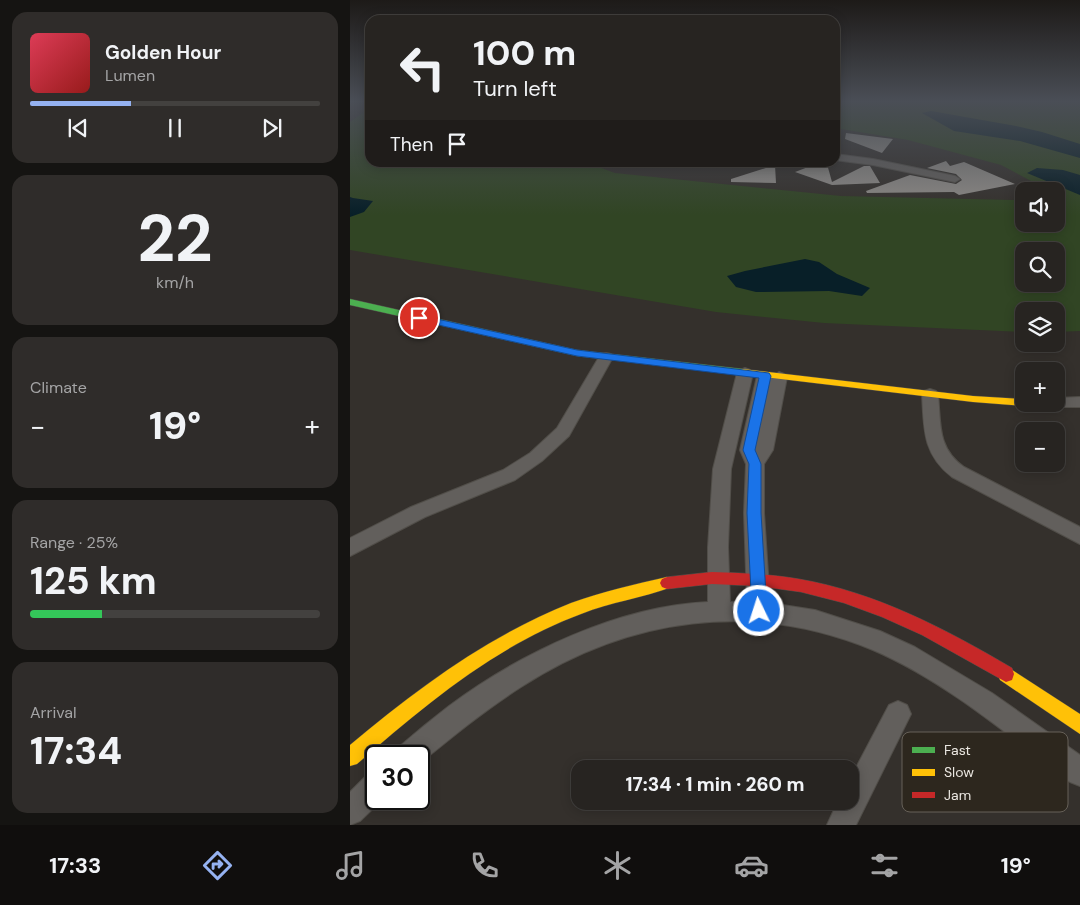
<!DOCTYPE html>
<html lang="en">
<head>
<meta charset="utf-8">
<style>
	:root { --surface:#272421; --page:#2f2c2a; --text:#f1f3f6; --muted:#a4a4a5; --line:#43413f; --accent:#95b2f1 }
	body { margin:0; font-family:"DM Sans",sans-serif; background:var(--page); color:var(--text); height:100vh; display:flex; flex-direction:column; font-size:19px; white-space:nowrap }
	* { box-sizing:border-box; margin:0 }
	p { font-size:16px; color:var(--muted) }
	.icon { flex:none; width:28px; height:28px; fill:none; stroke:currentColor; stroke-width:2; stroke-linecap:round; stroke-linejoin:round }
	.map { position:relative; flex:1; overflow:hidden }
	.side { display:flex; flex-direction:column; gap:12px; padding:12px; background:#151412; width:350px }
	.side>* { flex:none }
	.top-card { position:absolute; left:15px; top:15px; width:475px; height:152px; border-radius:15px; box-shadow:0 2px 12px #0003,0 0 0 1px var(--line); background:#272421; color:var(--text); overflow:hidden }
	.controls { position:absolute; left:665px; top:182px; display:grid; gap:10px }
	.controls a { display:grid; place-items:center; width:50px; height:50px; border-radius:10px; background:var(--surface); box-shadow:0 2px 12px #0003,0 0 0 1px var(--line); font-size:25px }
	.speed { position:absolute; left:15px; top:745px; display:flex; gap:10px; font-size:25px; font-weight:700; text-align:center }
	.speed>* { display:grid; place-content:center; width:65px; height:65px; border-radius:50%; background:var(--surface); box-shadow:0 2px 12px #0003,0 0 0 1px var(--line); line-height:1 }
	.speed .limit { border:2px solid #111; border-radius:8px; background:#fff; color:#111 }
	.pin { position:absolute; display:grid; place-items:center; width:42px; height:42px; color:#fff; margin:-21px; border:2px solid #fff; border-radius:50%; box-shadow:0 1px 5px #0007 }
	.me { position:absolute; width:55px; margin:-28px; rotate:356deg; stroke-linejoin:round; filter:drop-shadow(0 0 4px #0008) }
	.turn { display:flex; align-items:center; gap:18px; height:105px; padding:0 25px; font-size:22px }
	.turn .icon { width:65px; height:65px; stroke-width:2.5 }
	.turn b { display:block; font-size:35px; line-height:42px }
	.then { display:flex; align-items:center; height:48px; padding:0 25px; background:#0003; gap:10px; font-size:19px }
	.big { font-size:38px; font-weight:800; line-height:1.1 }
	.side .widget { flex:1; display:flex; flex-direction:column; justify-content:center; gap:8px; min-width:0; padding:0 18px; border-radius:15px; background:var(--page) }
	.side .dial { align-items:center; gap:0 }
	.dial b { font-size:65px; line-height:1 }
	.song { display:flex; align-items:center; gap:15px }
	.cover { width:60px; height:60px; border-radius:8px; background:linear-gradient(135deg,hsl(350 70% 55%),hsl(0 70% 35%)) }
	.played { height:5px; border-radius:2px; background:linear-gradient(90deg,var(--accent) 35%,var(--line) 35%) }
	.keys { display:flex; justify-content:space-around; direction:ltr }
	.heat { display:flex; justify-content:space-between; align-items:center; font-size:28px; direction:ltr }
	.charge { height:8px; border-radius:4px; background:linear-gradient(90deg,#34c759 25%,var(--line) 0) }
	.trip { position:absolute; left:221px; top:760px; width:288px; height:50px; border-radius:15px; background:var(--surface); box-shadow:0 2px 12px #0003,0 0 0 1px var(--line); font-weight:800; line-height:50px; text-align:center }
	.tabs { display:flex; height:80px; justify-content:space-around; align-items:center; background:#100e0d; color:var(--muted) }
	.tabs .icon { width:35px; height:35px }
	.tabs .active { color:var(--accent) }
	.tabs b { font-size:22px; color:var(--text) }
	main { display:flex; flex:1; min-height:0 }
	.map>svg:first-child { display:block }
	.green { fill:#314524; fill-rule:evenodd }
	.water { fill:#081f28 }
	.building { fill:#8e8b87 }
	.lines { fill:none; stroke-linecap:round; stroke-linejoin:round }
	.lane-casing { stroke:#514e49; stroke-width:1 }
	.street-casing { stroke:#514e49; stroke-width:2 }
	.fast-casing { stroke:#514e49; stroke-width:1 }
	.slow-casing { stroke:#514e49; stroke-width:1 }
	.jam-casing { stroke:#514e49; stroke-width:1 }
	.lane { fill:#625f5c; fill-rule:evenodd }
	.street { fill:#625f5c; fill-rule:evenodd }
	.fast { fill:#4caf50; fill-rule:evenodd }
	.slow { fill:#ffc107; fill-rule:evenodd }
	.jam { fill:#c62828; fill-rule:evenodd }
	.route { fill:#1a73e8; stroke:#114b97 }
	.key { fill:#2d271e; stroke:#666058; stroke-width:1 }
	.key-label { font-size:14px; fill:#eae6e0 }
</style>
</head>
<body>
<main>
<section class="side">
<div class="widget">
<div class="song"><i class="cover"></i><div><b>Golden Hour</b><p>Lumen</p></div></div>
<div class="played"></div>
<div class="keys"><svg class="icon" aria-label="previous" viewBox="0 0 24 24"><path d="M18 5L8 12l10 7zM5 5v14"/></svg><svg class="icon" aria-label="pause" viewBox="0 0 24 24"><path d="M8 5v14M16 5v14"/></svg><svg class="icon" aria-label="next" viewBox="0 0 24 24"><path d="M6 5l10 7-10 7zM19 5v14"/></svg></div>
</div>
<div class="widget dial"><b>22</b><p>km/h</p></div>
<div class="widget"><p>Climate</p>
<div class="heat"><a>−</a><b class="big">19°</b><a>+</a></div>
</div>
<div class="widget"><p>Range · 25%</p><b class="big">125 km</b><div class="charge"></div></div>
<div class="widget"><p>Arrival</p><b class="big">17:34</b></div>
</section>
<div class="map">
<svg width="730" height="825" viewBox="0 0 730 825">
	<rect width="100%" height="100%" fill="#34302c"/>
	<path class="green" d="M485,100H730V331L706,332V311H674V332L474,323L366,312L0,250V122L20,108V162L238,163L265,173L491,196L663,200L674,197V224H706V191H696L698,190L651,165L558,140L485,128ZM674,251H706V284H674Z"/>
	<path class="water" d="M581,111L666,126L692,132L730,144V158L670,141L604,131L572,113Z
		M687,168L713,170L730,175V195L677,173Z
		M0,197L3,198L23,201L14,212L0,217Z
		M455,259L469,262L487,274L520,288L512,296L479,291L406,292L386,287L377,276L395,271Z"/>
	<path class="building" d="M496,133L543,139L532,153L495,139Z
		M596,161L600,166L614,162L665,184L609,195L604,192L517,193L516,191L560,175L606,184L612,180L606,174L577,168Z
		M466,164H477L482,182L514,166H520L530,183L482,185L445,172Z
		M425,165L426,183L381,182V179Z"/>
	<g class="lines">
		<g class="lane-casing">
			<path id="lane" d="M397,162H402L398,166H396Z"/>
		</g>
		<g class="street-casing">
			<path id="street" d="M485,154L523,159L605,176L610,179L605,182L523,165L485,160Z
				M256,353L261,354L263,357L219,436L192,461L165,480L75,517L0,556V538L61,507L153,470L180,453L207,428L249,357L251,354Z
				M395,368L400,370L403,373L381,469L378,547L380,602L397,601L394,513L396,464L390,450L407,376L410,373H420L422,376L429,372L434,374L437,377L423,450L414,464V513L420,603L465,610L530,631L565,647L642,693L730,755V786L720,782C658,735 595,681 523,650C403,600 279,617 171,687C135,710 102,737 69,764V756H45L49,747C65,733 82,719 99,706C170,653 269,606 358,602V547L363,469L387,373L390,370Z
				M580,389L586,391L588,394C591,424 587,448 614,467L730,527V544L602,477C572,454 574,428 572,394L574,391Z
				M730,397V407H700L699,404H706V398Z
				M548,701L557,705L561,714L506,825H477L488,801H500V779L539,705Z
				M26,772V799H33L10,821L0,825V792L16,776Z"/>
		</g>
		<g class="fast-casing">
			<path id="fast" d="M0,299L227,350L393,369L398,372L393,375L227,356L0,305Z"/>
		</g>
		<g class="slow-casing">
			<path id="slow" d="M393,369L623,396L674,399V404H679L674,406L623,402L389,374L388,372L389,370Z
				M317,577L322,579L324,583L322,587C292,598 261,602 231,614C145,646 75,705 7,764L0,766V745C68,688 138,636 221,603C252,592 285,584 317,577Z
				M656,666L730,714V734L650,680L648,674L650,668Z"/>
		</g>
		<g class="jam-casing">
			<path id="jam" d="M362,572C392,573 420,574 449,579C525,592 596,629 662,668L664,674L662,680L656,682L572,635L532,617L494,603L451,592L407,586L362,584L317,589L312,587L310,583L312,579L317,577Z"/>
		</g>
		<use href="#lane" class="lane"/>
		<use href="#street" class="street"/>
		<use href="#fast" class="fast"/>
		<use href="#slow" class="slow"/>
		<use href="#jam" class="jam"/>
	</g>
	<linearGradient id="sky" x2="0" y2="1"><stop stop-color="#1d1a18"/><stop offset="0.47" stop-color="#4a4e56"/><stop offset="1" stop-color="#4a4e56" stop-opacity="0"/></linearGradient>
	<rect width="730" height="215" fill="url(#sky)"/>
	<path class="route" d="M69,315L227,350L419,373L421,376L405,450L411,464V513L417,611L415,616L409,618L404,616L402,611L397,513L399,464L393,450L409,378L227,356L66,320V316Z"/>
	<rect x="552" y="732" width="166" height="80" rx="8" class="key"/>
	<rect x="562" y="747" width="23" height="6" fill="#4caf50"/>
	<rect x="562" y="769" width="23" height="7" fill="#ffc107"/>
	<rect x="562" y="792" width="23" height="6" fill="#c62828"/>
	<g class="key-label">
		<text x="594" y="755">Fast</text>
		<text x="594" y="777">Slow</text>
		<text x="594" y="800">Jam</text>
	</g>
</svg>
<div class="controls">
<a><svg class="icon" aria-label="sound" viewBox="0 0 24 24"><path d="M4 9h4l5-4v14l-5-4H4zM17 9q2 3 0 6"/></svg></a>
<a><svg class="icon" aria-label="search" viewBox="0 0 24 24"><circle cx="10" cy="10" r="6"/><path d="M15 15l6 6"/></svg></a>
<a><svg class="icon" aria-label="layers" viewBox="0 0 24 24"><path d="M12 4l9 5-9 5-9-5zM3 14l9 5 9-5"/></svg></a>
<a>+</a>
<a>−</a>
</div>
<div class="speed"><div class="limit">30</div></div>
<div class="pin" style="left:69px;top:318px;background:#d93025"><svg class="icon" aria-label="arrive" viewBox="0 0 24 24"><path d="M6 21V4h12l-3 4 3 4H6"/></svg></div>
<svg class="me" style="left:409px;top:611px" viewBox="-20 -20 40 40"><circle r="17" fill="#1a73e8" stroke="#fff" stroke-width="3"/><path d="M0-11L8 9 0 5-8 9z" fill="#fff"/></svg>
<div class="trip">17:34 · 1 min · 260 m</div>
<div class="top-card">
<div class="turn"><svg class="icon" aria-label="left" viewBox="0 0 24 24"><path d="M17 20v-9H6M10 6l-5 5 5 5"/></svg><div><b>100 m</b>Turn left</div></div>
<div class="then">Then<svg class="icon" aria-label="arrive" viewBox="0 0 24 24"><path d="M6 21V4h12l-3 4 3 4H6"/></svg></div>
</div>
</div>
</main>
<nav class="tabs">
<b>17:33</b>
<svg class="icon active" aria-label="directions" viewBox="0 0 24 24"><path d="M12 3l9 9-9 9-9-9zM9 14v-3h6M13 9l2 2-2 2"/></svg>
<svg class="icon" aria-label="music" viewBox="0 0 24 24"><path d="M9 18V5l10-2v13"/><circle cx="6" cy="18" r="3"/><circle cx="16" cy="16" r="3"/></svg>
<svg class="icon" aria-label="phone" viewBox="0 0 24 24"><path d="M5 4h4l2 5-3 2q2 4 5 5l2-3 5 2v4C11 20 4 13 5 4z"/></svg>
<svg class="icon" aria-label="climate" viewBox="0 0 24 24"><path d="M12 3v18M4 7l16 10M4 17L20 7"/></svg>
<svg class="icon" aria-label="car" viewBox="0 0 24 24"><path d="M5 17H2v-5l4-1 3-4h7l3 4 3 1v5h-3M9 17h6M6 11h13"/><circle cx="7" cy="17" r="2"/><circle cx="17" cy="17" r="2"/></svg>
<svg class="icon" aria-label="filters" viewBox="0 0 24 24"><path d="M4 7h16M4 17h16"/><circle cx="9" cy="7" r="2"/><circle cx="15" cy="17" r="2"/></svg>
<b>19°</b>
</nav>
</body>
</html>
